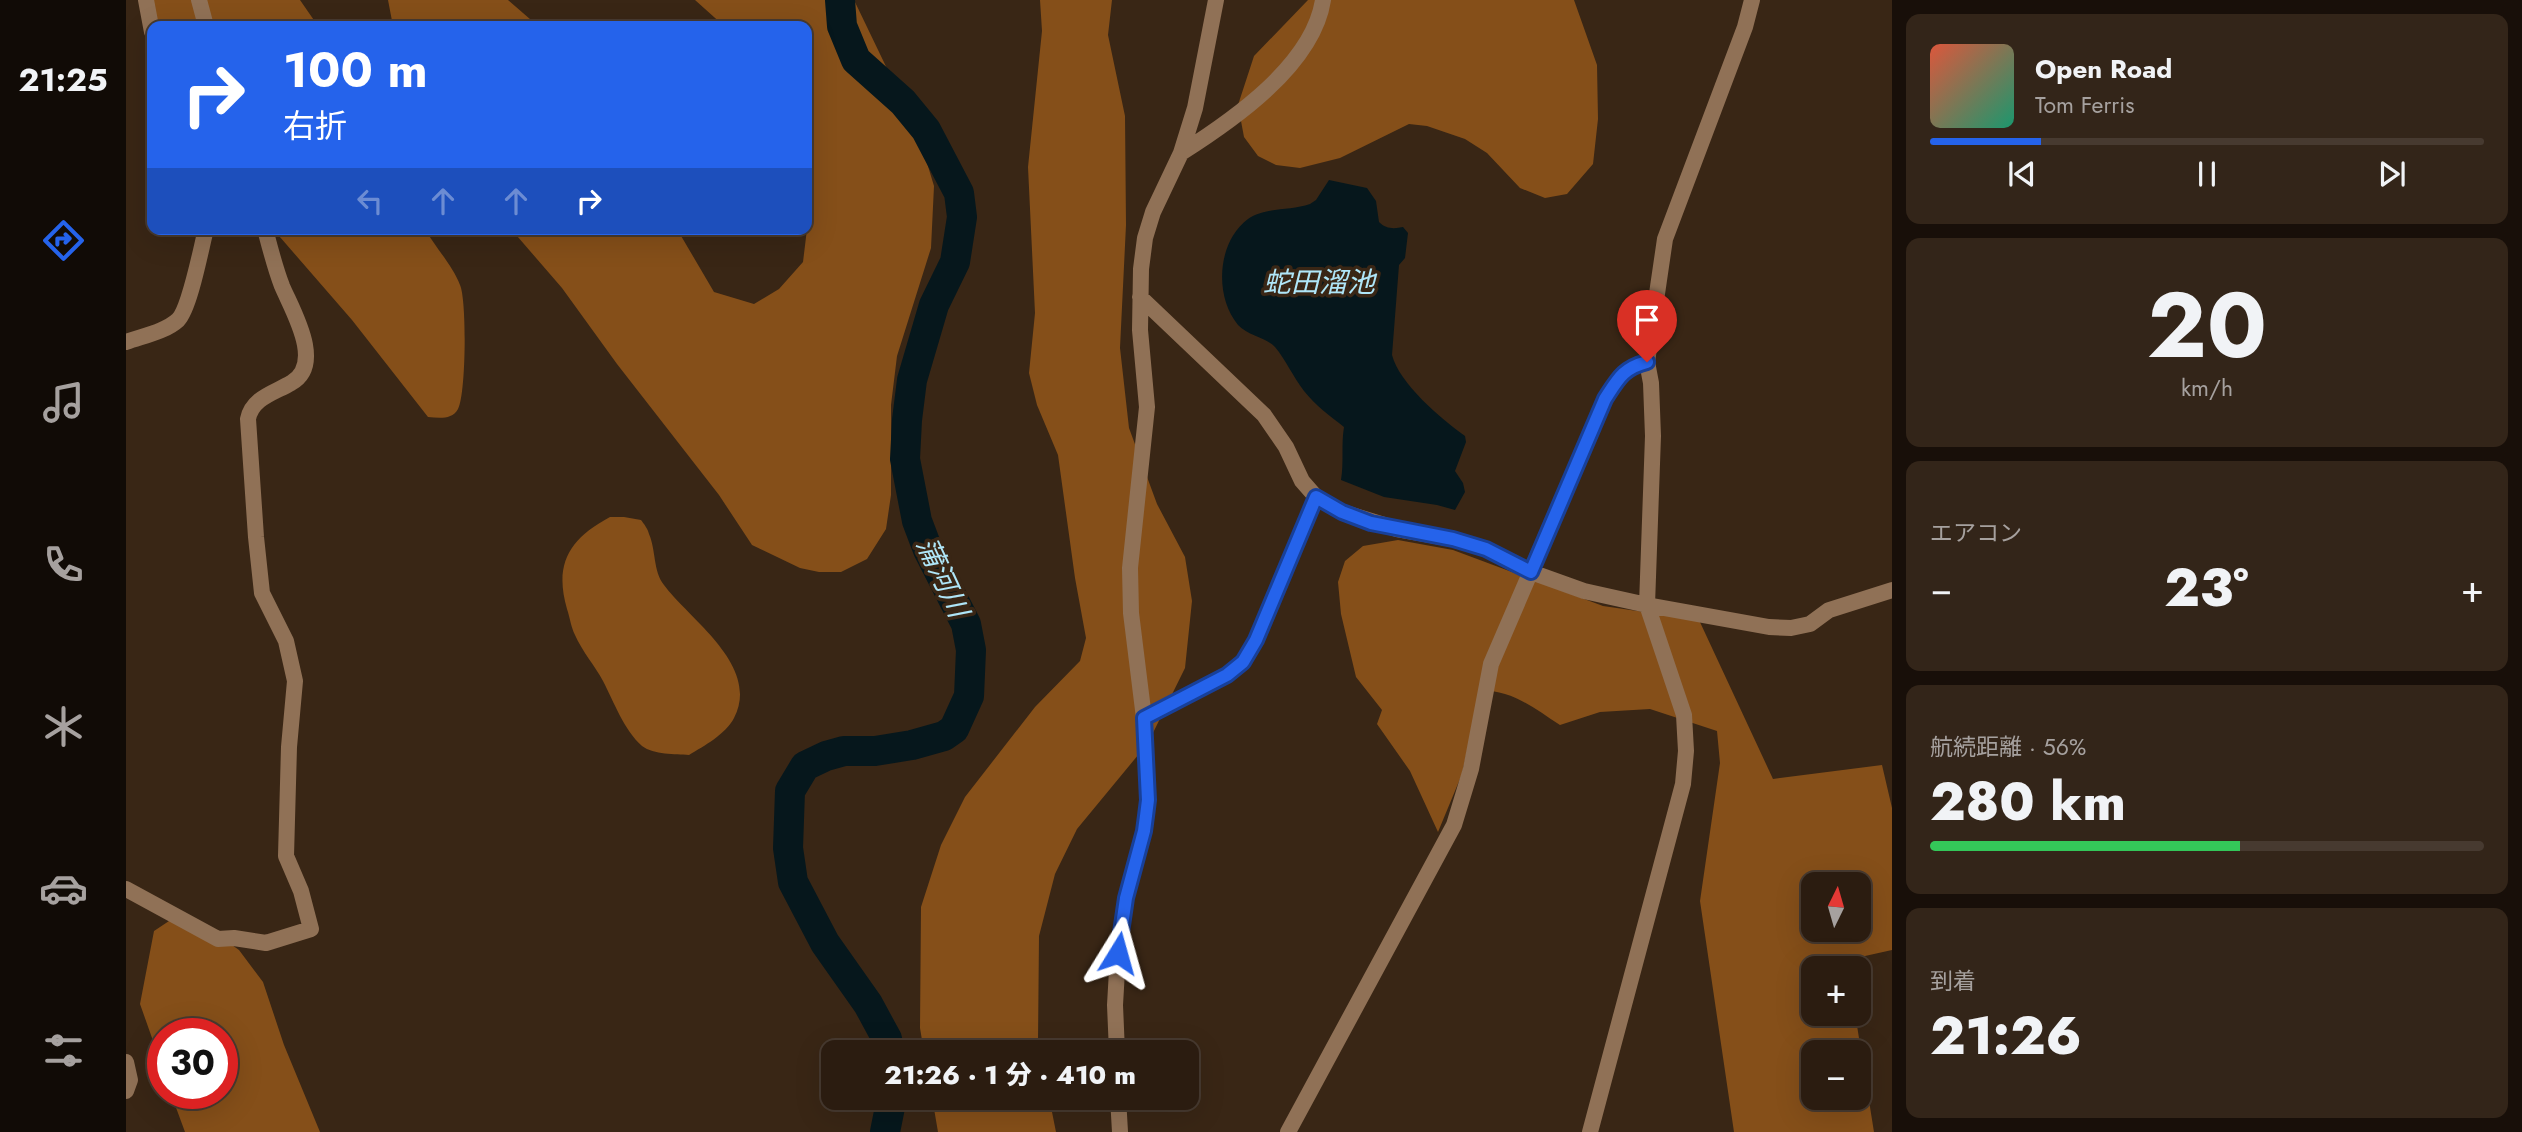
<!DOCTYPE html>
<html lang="ja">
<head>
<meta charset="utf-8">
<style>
	:root { --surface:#2b1c10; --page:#332519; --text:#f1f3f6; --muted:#a6a19f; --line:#473a30; --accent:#2563eb }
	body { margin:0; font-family:Jost,"Noto Sans JP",sans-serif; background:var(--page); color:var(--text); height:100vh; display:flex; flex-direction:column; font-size:26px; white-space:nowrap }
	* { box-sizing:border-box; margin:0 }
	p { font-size:23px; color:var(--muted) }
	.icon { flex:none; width:38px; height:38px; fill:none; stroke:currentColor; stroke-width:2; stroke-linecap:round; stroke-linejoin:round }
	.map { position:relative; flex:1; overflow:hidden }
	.drawer { display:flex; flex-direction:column; gap:14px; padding:14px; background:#180f09; width:630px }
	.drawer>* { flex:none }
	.top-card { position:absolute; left:21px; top:21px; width:665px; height:214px; border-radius:14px; box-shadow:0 7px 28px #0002,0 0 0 2px var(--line); background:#2563eb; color:#fff; overflow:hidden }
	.needle { width:46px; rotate:5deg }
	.fabs { position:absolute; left:1675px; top:872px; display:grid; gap:14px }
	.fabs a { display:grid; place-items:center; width:70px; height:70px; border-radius:14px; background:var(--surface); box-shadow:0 7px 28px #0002,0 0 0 2px var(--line); font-size:35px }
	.speed { position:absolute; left:21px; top:1018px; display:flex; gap:14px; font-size:35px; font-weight:700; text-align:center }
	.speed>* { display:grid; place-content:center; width:91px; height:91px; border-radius:50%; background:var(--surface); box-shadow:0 7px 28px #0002,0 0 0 2px var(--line); line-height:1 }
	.speed .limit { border:10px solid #d22; background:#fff; color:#111 }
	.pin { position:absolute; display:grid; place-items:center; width:60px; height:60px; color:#fff; margin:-72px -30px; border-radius:50% 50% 50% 0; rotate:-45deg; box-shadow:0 0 7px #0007 }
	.pin .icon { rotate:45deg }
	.me { position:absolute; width:77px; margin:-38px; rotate:8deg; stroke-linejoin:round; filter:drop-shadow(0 0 5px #0008) }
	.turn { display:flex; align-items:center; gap:24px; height:147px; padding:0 21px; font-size:32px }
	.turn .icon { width:91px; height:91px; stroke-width:2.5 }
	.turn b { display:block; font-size:49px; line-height:60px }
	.lanes { display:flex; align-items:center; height:66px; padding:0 21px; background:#0003; justify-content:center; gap:35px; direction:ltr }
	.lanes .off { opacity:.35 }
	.big { font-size:52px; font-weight:800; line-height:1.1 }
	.drawer .tile { flex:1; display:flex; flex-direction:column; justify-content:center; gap:10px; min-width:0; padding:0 24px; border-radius:14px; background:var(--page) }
	.drawer .dial { align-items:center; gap:0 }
	.dial b { font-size:91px; line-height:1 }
	.song { display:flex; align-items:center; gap:21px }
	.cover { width:84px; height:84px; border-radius:10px; background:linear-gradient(135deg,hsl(10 70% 55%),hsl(160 70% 35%)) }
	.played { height:7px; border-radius:4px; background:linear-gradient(90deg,var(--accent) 20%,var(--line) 20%) }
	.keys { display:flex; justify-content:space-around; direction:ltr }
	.heat { display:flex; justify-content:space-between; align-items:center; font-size:38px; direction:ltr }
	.charge { height:10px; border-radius:5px; background:linear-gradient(90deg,#34c759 56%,var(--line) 0) }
	.trip { position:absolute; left:695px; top:1040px; width:378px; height:70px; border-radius:14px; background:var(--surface); box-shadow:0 7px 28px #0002,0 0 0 2px var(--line); font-weight:800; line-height:70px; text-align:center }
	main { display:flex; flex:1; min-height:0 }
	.tab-bar { display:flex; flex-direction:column; width:126px; justify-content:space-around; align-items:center; background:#110b06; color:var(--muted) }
	.tab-bar .icon { width:49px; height:49px }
	.tab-bar .selected { color:var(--accent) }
	.tab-bar b { font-size:32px; color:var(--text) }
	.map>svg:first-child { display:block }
	.forest { fill:#854f19; fill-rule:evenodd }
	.water { fill:#06171c }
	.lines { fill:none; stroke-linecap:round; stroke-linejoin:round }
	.river { stroke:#06171c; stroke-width:30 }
	.minor { stroke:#907156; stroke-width:16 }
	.route-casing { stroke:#184099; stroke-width:18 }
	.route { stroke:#2563eb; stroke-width:12 }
	.labels { text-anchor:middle; stroke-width:7; stroke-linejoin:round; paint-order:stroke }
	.water-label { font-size:28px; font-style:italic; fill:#afe6f8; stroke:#392615 }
</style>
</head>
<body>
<main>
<nav class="tab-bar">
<b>21:25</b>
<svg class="icon selected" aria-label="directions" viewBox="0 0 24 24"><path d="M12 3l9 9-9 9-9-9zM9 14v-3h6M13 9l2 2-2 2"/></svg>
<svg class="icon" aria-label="music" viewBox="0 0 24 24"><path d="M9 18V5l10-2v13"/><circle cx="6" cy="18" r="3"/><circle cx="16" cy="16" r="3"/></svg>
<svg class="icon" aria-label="phone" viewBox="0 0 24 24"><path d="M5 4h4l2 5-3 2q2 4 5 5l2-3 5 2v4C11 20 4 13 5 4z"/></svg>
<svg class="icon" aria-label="climate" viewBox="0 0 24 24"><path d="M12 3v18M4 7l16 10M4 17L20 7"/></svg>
<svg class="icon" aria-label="car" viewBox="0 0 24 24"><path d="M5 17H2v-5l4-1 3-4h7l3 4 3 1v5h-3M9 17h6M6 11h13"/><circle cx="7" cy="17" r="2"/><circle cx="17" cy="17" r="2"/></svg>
<svg class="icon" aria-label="filters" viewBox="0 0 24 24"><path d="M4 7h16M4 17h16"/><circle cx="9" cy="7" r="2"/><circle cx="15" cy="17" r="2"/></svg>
</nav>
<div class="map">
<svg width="1766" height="1132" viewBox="0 0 1766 1132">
	<rect width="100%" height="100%" fill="#392615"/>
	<path class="forest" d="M24,0H174L192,26H27Z
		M262,0H382L412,26H267Z
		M569,0H728L792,133L808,186L805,248L771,356L765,405V495L760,529L741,559L715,572H693L674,568L626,545L593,495L491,364L436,288L385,229H551L588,292L628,304L653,289L677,262L681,229L682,158L681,26H598Z
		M914,0H986L982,35L999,116L1000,225L994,348L1003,428L1031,504L1059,557L1066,601L1059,668L1022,743L951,829L929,874L913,936L912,1042L914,1052H798L794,1028L795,907L815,845L839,797L909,707L954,661L960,638L949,578L932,455L911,405L903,373L909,313L902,167L916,31Z
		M1182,0H1448L1471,65L1472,119L1467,164L1441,194L1419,198L1394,188L1361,153L1339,139L1301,126L1283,124L1214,158L1174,168L1150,165L1132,156L1118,137L1112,105L1128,56Z
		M147,229H299C309,247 327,266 334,285C341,300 340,395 332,409C326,420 313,418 302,417L226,320Z
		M484,517H498L515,520C518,524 522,529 523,534C530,550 527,571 538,585C564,620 635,666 608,718C600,734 578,746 563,755C549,754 528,755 516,746C498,730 488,702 477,681C469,666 456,651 449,635C445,627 444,618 441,609C428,564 443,539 484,517Z
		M1272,540L1327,550L1477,606L1573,620L1647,779L1756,765L1766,808V950L1721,960L1722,968H1687V1013H1729L1748,1132H1608L1574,901L1594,763L1591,731L1524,709L1474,712L1434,725C1406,707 1388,691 1354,690L1336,774L1312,832L1284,771L1251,724L1256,710L1230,677L1215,614L1212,582L1219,561L1237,546ZM1687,884H1732V929H1687ZM1687,1052H1732V1097H1687Z
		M46,919L85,930L113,950L137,982L158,1045L194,1132H59L45,1094H96V1034H37V1069L14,1004L28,931Z
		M806,1097H923L930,1132H812Z"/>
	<path class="water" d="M1203,180L1241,188L1250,201L1253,222C1260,229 1268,229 1277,227L1282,233L1279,258L1273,265L1266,355C1273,383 1315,419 1339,436L1340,442L1329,471L1337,483L1339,492L1329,510L1311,505L1258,497L1215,480C1218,462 1215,445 1218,427C1204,416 1189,405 1178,391C1167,377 1160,360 1149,347C1140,337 1122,336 1112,325C1088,296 1091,242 1122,219C1139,207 1164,211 1184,204L1190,200Z"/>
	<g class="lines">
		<path class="river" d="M714,0L716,26L730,60L777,102L800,130L833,193L836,217L829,262L808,305L786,380L781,420L779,459L791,521L802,550L840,624L845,650L843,696L828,729L818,736L786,745L749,751H718L700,756L679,766L664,791L662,848L667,882L699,943L742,1004L761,1039L764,1052
			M759,1132L766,1097"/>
		<path class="minor" d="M20,0L26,32
			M73,0L80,26
			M1055,153C1107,120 1187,65 1197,0
			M1014,297L1138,415L1160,447L1176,481L1190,497L1216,512L1271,529L1327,539L1360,549L1405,572L1458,591L1521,605L1643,627L1665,628L1684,624L1703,610L1766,590
			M0,342C16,336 39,332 52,320C64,308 75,248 80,229
			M1018,718L1101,675L1117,662L1130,640L1190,497
			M0,889L92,939L108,938L140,943L185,929L175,891L160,856L163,747L169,681L160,641L136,593L130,537L122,419C126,398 148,393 165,383C199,364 166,310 156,286C149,268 144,248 139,229
			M991,1052L989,1005L992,953L1000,898L1018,831L1022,800L1018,718L1005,613L1004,568L1021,407L1014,330L1015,269L1019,238L1027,212L1055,153L1069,108L1090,0
			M0,1062L4,1080L0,1091
			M992,1097L994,1132
			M1162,1132L1328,825L1345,769L1365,664L1479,399C1492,379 1497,368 1521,362
			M1464,1132L1557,784L1560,751L1558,715L1521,605L1527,436L1525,383L1521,362L1539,239L1619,27L1626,0"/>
	</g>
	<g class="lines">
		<g class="route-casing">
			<path id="route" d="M992,953L1000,898L1018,831L1020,816L1022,800L1018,718L1101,675L1117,662L1130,640L1190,497L1216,512L1245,523L1327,539L1360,549L1405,572L1479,399C1492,379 1497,368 1521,362"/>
		</g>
		<use href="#route" class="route"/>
	</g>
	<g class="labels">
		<g class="water-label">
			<text x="1193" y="292">蛇田溜池</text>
			<text transform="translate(817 577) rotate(65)" y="10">蒲河川</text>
		</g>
	</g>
</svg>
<div class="fabs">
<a><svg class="needle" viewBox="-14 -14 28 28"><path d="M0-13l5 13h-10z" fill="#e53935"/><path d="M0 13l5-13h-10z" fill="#a6a19f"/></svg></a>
<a>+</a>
<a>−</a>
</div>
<div class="speed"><div class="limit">30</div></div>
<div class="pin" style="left:1521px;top:362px;background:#d93025"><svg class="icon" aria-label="arrive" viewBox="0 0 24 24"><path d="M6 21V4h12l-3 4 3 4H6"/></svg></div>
<svg class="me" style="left:992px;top:953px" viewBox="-20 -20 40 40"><path d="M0-17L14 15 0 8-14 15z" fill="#2563eb" stroke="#fff" stroke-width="4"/></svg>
<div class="trip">21:26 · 1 分 · 410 m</div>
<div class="top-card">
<div class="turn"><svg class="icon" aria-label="right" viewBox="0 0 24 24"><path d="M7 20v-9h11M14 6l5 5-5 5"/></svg><div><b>100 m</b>右折</div></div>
<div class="lanes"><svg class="icon off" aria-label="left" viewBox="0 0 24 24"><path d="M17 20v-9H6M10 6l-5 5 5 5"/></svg><svg class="icon off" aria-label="ahead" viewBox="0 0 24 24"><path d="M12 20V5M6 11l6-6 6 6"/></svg><svg class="icon off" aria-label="ahead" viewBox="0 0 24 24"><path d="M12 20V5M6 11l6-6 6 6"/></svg><svg class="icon" aria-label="right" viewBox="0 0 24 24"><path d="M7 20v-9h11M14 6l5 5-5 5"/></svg></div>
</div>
</div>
<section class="drawer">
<div class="tile">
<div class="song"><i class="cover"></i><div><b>Open Road</b><p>Tom Ferris</p></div></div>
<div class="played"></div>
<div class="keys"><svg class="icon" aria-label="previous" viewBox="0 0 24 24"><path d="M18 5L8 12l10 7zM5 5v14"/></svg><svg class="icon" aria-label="pause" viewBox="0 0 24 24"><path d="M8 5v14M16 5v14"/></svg><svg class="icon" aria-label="next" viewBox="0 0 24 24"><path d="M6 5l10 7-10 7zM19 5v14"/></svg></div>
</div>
<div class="tile dial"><b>20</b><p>km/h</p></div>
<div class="tile"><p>エアコン</p>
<div class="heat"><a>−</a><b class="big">23°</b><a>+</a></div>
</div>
<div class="tile"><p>航続距離 · 56%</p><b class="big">280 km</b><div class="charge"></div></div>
<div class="tile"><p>到着</p><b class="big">21:26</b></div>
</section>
</main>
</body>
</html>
